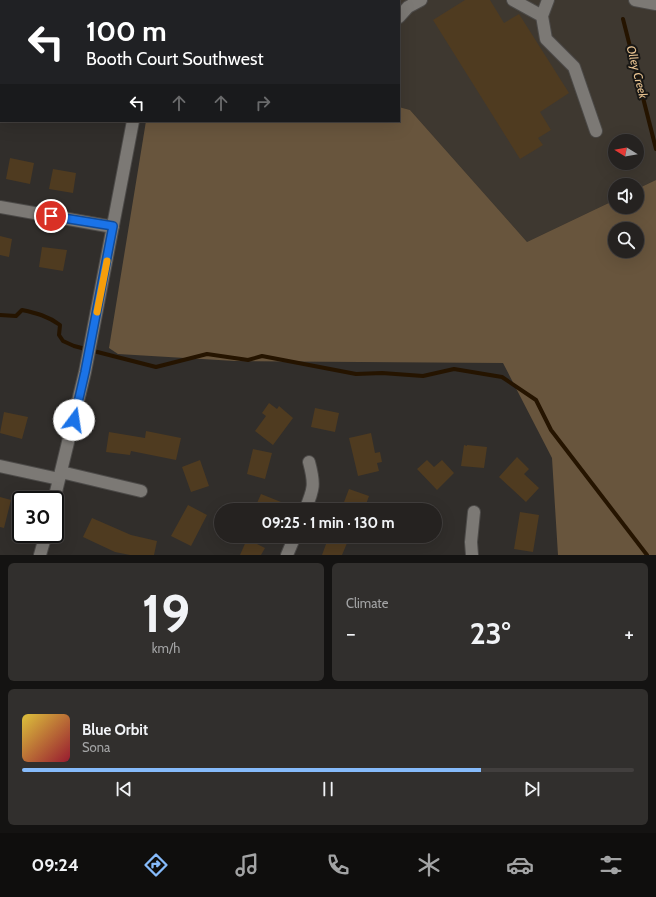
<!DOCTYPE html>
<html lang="en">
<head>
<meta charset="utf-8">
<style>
	:root { --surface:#252220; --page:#312f2d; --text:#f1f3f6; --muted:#a3a4a5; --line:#423f3e; --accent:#86bbfb }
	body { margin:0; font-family:Cabin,sans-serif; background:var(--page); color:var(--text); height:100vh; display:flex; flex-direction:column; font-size:15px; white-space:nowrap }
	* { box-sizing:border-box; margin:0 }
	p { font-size:13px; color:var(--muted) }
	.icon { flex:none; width:22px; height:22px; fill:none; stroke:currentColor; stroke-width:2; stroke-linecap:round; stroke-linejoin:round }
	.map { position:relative; height:555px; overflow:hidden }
	.panel { display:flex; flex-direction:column; gap:8px; padding:8px; background:#141312; flex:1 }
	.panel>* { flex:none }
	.banner { position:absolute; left:0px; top:0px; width:400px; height:122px; box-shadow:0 4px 16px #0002,0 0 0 1px var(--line); background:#202124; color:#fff; overflow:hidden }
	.needle { width:26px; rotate:281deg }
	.buttons { position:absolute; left:608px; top:134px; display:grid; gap:8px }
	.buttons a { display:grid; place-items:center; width:36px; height:36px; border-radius:50%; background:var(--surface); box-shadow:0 4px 16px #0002,0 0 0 1px var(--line); font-size:20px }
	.speed { position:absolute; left:12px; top:491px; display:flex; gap:8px; font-size:20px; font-weight:700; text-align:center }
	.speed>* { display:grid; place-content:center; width:52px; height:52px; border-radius:50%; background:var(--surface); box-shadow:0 4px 16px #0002,0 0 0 1px var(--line); line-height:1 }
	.speed .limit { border:2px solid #111; border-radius:6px; background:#fff; color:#111 }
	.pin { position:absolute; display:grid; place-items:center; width:34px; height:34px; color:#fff; margin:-17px; border:2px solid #fff; border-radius:50%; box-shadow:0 1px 4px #0007 }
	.me { position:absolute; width:44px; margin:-22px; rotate:14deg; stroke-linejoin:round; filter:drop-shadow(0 0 3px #0008) }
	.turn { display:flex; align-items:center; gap:14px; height:84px; padding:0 20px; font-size:18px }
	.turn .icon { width:52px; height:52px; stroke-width:2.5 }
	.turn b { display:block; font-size:28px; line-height:34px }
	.lanes { display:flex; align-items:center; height:38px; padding:0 20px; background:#0003; justify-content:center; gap:20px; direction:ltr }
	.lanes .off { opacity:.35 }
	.big { font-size:30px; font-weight:700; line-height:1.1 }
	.panel .card { flex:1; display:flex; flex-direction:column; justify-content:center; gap:6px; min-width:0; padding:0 14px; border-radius:6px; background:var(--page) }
	.panel .dial { align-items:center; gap:0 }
	.dial b { font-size:52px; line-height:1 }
	.song { display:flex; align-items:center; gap:12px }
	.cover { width:48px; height:48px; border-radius:6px; background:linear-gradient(135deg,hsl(50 70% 55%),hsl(350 70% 35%)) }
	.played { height:4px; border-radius:2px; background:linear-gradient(90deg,var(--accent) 75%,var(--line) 75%) }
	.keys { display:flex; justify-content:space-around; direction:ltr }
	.heat { display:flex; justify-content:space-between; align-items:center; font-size:22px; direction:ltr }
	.panel .tiles { flex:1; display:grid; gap:8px; grid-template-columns:1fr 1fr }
	.card:last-child { grid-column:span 2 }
	.trip { position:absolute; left:214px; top:503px; width:228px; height:40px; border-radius:20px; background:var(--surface); box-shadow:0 4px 16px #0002,0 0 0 1px var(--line); font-weight:700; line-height:40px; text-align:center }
	.tab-bar { display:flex; height:64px; justify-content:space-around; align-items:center; background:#0f0e0d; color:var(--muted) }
	.tab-bar .icon { width:28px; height:28px }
	.tab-bar .selected { color:var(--accent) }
	.tab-bar b { font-size:18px; color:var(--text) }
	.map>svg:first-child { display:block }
	.built { fill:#3e3830; fill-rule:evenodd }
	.green { fill:#68553d; fill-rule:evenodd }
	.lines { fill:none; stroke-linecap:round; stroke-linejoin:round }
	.stream { stroke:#251400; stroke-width:4 }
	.building { fill:#4f3b20 }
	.minor-casing { stroke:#4c4a48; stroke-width:14 }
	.minor { stroke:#7c7975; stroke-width:12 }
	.route-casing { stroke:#114b97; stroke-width:10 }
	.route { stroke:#1a73e8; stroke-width:7 }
	.slow { stroke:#f59e0b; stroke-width:7 }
	.labels { text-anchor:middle; stroke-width:4; stroke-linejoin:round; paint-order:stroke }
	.water-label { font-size:12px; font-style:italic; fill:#eac491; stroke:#181715 }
</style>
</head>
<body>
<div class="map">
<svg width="656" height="555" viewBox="0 0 656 555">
	<rect width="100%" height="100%" fill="#312e2b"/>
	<path class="built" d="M69,0H656V180L637,189V185H615V200L527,242L410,110L399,107V1H69ZM615,141H637V163H615Z"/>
	<path class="green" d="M399,107L410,110L527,242L615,200V207H637V189L656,180V555H558L552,458L503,363L235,361L118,354L109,348L146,121H399ZM615,229H637V251H615Z"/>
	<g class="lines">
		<path class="stream" d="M623,19L656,149
			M0,315L16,316L22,310C36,313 48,316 60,325L59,335L63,341L74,346L156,367L207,354L248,360L262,356L356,374L382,373L423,376L454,369L502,377L536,400L551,430L647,555"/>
	</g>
	<path class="building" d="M465,0H490L504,23L519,14L569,93L540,112L551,130L538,138L543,145L520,159L433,20Z
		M10,158L34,163L30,184L6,179Z
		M53,169L76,173L73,193L49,189Z
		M0,236L12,239L9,257L0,255Z
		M42,247L67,250L63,271L39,267Z
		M269,403L277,409L279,406L293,418L273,445L255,431L266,416L262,413Z
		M315,408L339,413L335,432L311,427Z
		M4,412L28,417L22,439L0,433Z
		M146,431L181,438L176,460L131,451L130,455L106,452L109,432L145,438Z
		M371,433L375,453L380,452L382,462L377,463L379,471L358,476L349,438Z
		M464,445L467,446V445L487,447L484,468L461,466Z
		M253,449L272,453L265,479L247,474Z
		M517,457L529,469L524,474L539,488L526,502L499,477Z
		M200,460L209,486L191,492L182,467Z
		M427,460L434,467L442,460L454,473L437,490L417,469Z
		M349,489L369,496L364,510H341Z
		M261,494L281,502L277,510H254Z
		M0,497L11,500L4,528L0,527Z
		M188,505L207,515L191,546L171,536Z
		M520,512L539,515L533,552L514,549Z
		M92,518L131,535L157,541L154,555H130L115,552L83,537Z
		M329,536H350L342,555H322Z
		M247,539L265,548L261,555H240Z"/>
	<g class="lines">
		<g class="minor-casing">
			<path id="minor" d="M513,0L542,16L546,39L574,67L596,131
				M635,0L656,4
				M157,1V0
				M542,16L548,0
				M399,17L408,7L421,0
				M0,207L113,227
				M0,466L59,479
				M61,472L141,491
				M54,500L85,372L133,121
				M305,510C314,489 315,484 309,462
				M40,555L46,534
				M287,555L295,536
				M472,555L471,542L474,512"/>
		</g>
		<use href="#minor" class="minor"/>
	</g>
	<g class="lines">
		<g class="route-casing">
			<path id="route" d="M51,216L113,226L85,372L74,420"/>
		</g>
		<use href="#route" class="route"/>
		<path class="slow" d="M97,312L107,261"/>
	</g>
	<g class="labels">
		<g class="water-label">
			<text transform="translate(637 72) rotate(76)" y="4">Olley Creek</text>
		</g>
	</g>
</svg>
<div class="buttons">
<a><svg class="needle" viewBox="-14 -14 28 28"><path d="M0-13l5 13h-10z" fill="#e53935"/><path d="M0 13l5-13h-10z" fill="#a3a4a5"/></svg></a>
<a><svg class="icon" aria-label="sound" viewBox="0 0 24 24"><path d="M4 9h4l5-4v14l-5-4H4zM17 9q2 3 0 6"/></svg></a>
<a><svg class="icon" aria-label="search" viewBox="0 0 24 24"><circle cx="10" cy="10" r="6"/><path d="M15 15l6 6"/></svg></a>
</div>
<div class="speed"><div class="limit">30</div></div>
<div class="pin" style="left:51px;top:216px;background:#d93025"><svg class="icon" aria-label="arrive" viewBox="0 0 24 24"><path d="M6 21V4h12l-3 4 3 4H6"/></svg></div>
<svg class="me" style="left:74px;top:420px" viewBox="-20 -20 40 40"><circle r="19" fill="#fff"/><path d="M0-13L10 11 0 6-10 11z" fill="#1a73e8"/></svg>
<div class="trip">09:25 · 1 min · 130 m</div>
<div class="banner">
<div class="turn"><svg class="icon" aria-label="left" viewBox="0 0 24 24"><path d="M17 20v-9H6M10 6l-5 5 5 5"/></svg><div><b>100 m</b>Booth Court Southwest</div></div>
<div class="lanes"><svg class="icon" aria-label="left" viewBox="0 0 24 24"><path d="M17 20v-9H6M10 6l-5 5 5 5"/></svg><svg class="icon off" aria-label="ahead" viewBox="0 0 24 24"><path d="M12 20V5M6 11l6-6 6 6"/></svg><svg class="icon off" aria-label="ahead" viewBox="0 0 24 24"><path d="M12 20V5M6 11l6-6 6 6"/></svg><svg class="icon off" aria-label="right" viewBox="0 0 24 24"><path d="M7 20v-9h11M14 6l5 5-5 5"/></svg></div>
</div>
</div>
<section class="panel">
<div class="tiles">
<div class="card dial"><b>19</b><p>km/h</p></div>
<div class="card"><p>Climate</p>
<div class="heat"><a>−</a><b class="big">23°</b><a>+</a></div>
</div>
<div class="card">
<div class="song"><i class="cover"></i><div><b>Blue Orbit</b><p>Sona</p></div></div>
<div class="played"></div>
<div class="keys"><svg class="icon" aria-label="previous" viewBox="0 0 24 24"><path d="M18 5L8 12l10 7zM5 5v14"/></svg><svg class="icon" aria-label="pause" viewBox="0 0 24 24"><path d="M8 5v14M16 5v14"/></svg><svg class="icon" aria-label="next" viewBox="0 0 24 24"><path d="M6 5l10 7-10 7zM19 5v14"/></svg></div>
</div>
</div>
</section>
<nav class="tab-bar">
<b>09:24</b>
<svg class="icon selected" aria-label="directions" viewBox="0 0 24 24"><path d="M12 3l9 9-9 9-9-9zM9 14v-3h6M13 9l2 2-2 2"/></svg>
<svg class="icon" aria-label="music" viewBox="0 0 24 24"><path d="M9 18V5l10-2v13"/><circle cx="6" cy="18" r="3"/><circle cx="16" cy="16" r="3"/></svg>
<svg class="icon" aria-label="phone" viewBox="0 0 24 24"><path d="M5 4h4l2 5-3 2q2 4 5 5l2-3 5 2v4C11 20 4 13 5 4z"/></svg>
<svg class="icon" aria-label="climate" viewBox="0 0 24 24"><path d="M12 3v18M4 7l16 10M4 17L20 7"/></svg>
<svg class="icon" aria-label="car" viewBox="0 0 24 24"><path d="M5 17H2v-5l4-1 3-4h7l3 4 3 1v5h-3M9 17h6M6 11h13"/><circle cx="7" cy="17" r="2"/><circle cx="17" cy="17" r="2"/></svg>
<svg class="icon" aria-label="filters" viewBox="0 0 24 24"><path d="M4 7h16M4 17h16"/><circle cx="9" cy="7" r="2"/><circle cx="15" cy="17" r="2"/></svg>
</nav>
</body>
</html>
